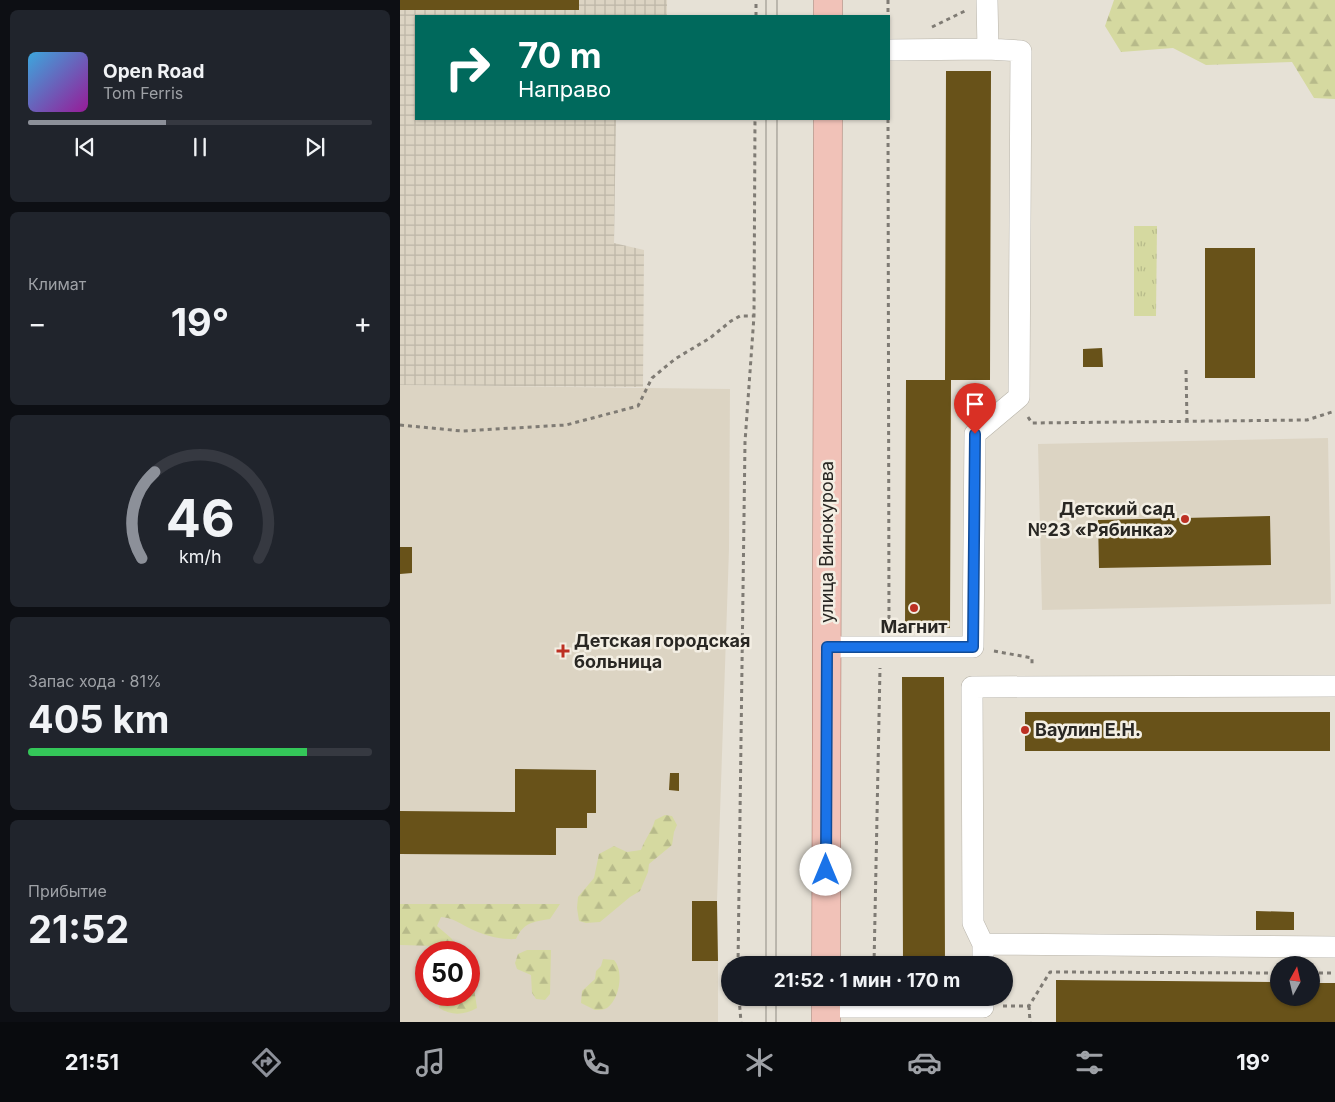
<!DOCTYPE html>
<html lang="ru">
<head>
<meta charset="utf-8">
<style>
	:root { --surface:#171b24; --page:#20242c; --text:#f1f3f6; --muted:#9ea1a6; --line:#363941; --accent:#8c9099 }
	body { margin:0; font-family:Inter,sans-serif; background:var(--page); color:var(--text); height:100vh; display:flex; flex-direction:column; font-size:19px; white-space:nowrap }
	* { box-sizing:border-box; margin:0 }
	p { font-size:16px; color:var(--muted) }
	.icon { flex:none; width:28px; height:28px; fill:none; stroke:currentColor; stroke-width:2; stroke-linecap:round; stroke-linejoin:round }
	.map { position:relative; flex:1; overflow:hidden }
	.side { display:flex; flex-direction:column; gap:10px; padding:10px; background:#0d0f14; width:400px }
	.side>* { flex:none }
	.banner { position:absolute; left:15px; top:15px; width:475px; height:105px; border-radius:0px; box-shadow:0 1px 4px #0004; background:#00695c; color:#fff; overflow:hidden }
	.needle { width:32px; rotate:8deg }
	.fabs { position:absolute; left:870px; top:956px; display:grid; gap:10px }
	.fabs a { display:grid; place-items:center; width:50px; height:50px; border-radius:50%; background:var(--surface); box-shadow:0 1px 4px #0004; font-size:25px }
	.speed { position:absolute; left:15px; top:941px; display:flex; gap:10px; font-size:25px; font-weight:700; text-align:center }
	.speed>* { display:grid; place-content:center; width:65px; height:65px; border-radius:50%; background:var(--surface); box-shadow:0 1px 4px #0004; line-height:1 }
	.speed .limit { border:8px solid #d22; background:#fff; color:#111 }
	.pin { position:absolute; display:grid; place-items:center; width:42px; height:42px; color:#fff; margin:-51px -21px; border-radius:50% 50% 50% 0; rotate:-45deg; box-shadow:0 0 5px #0007 }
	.pin .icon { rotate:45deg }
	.me { position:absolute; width:55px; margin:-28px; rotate:0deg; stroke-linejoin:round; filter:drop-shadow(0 0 4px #0008) }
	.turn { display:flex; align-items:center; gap:18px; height:105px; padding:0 20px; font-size:22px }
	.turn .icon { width:65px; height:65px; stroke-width:2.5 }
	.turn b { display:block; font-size:35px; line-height:42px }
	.big { font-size:38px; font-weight:700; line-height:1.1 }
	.side .card { flex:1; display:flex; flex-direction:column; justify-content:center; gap:8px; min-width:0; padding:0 18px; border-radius:8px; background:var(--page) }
	.side .dial { align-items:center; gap:0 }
	.dial svg { height:130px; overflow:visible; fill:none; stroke:var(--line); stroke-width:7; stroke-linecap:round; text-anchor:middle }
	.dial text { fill:var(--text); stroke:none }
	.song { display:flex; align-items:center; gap:15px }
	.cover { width:60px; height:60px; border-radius:8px; background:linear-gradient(135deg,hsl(200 70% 55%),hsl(300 70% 35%)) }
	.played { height:5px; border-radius:2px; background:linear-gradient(90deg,var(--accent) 40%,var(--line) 40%) }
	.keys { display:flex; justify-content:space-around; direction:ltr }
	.heat { display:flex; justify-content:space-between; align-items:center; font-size:28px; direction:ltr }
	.charge { height:8px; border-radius:4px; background:linear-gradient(90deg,#34c759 81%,var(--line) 0) }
	.trip { position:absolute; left:321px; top:956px; width:292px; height:50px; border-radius:25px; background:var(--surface); box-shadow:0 1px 4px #0004; font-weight:700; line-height:50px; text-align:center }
	.tab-bar { display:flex; height:80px; justify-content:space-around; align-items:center; background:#090b0e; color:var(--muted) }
	.tab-bar .icon { width:35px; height:35px }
	.tab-bar .active { color:var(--accent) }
	.tab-bar b { font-size:22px; color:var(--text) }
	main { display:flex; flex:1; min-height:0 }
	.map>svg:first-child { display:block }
	.built { fill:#dcd4c3; fill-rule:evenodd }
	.industrial { fill:url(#industrial-grid) }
	.forest { fill:url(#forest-firs) }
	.park { fill:url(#park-tufts) }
	.building { fill:#685219 }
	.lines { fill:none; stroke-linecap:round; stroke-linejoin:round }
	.minor-casing { stroke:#b8b4aa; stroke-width:22 }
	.major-casing { stroke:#a47165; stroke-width:29 }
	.path { stroke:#7f7b74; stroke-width:3; stroke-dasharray:4 4; stroke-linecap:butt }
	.minor { stroke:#fff; stroke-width:21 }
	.major { stroke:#f1c2b8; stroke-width:28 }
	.tram { stroke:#8f8b83; stroke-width:1 }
	.route-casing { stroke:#114b97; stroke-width:12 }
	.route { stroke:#1a73e8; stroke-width:9 }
	.poi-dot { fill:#bd3023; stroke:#f3eee3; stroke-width:2 }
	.labels { text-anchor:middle; stroke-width:5; stroke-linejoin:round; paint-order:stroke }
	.poi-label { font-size:18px; font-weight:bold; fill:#292723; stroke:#f3eee3; text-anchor:start }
	.street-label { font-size:18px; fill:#292723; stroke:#f3eee3 }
</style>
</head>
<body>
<main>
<section class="side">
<div class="card">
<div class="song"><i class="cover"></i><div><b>Open Road</b><p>Tom Ferris</p></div></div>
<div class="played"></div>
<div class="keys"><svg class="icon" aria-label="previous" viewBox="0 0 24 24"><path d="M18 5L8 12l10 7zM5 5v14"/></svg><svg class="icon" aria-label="pause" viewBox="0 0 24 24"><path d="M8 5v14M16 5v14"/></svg><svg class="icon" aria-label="next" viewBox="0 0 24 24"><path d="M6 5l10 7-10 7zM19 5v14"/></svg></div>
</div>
<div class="card"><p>Климат</p>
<div class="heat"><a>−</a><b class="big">19°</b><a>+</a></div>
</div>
<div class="card dial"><svg viewBox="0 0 100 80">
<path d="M14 69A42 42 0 1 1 86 69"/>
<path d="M14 69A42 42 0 0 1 22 16" stroke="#8c9099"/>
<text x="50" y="56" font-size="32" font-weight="700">46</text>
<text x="50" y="72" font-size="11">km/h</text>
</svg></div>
<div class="card"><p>Запас хода · 81%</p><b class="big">405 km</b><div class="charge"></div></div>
<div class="card"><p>Прибытие</p><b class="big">21:52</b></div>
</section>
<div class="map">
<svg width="935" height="1022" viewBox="0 0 935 1022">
	<defs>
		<pattern id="industrial-grid" width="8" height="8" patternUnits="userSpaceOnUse" patternTransform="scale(1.25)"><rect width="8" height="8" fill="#dcd4c3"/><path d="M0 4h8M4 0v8" fill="none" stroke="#bdb6a7"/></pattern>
		<pattern id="forest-firs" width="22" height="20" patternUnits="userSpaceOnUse" patternTransform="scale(1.25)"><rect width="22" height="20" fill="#d5d9a0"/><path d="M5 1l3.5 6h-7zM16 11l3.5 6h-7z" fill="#b7ba8a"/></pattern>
		<pattern id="park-tufts" width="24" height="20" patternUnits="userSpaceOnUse" patternTransform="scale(1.25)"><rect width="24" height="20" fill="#d5d9a0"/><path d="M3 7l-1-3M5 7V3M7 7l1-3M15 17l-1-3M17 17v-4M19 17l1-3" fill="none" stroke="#b7ba8a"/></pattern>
	</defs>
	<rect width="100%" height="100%" fill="#e6e1d6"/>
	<path class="built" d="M0,385L330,389L329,549L317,901H292V960L318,961V1022H0ZM26,952H69V995H26Z
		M928,438L931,604L642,610L638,444Z"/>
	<path class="industrial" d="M0,0H267V16H16V119H216L214,243L244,250L243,387L0,385Z"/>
	<path class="forest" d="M714,0H935V99L914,98L892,62L806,65L773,48L721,52L705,26Z
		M265,815L272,816L277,825L274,832L272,845L249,864L248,872L240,891L230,897L200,922L186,923L179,921L177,908L178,897L194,878L199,854L214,846L227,852L241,850C245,839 252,831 255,820Z
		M0,904H160L150,919C133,922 124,922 116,939C99,940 82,935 67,927C58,922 52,918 41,917L37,926L51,938L62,952H39L36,946L0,945Z
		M127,950H151L150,994L145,1000L136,999L132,993L131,975L117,969L115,963L118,954Z
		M203,959L214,960C224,971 220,999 207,1008C203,1010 199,1010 195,1010L181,1003L182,991L195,979L196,971L201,966Z
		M69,964L71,968L77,1008C64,1015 52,1016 39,1008L38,995H69Z"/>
	<path class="park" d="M734,226H757L756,316H734Z"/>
	<path class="building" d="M0,0H179V10H0Z
		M546,71H591L590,380H551L550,628H505L506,380H545Z
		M805,248H855V378H805Z
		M702,348L703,367H683V349Z
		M870,516L871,565L699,568L698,520Z
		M0,547H12V573L0,574Z
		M502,677H544L545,965H503Z
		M625,712H930V751H625Z
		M115,769L196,770V813H187V828H156V855L0,854V811L115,812Z
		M270,773H279V791L269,790Z
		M292,901H317L318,961H292Z
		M856,911L894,912V930H856Z
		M656,980L879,982V998H911V983H935V1022H656Z"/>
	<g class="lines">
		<g class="minor-casing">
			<path id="minor" d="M587,0L588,49
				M427,647H573L575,434L619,397L621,51L588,49L489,50
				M583,944L935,947
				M583,965V944L573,923L572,687L935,686
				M426,1007H583V998"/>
		</g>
		<g class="major-casing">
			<path id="major" d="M428,16V0
				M426,965L428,119
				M426,1022V998"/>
		</g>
		<path class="path" d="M488,0V16
			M356,16V0
			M532,27L567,10
			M488,119L489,626
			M786,370L787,421
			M628,417L632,423L907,420L935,411
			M0,425L62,431L166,425L238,406L252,378L275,359L310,338L331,321L340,316H354
			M594,651L632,658V667
			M338,965L345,442L354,316L355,119
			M474,965L480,668
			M911,973H935
			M339,998L341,1022
			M603,1006H629L650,972L879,973
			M629,1006L630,1022"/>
		<use href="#minor" class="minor"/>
		<use href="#major" class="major"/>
		<path class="tram" d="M366,16V0
			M377,16V0
			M366,119V965
			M376,965L377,119
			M366,998V1022
			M376,1022V998"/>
	</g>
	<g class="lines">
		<g class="route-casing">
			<path id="route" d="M426,870L427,647H573L575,434"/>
		</g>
		<use href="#route" class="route"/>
	</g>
	<g class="poi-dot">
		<circle cx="785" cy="519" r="5"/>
		<circle cx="514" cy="608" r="5"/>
		<path d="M160.5 643.5h5v5h5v5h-5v5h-5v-5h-5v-5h5z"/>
		<circle cx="625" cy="730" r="5"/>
	</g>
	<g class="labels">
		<g class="poi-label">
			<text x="775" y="515" text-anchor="end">Детский сад<tspan x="775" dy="21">№23 «Рябинка»</tspan></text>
			<text x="514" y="633" text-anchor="middle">Магнит</text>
			<text x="174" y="647">Детская городская<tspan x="174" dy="21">больница</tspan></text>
			<text x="635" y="736">Ваулин Е.Н.</text>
		</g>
		<g class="street-label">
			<text transform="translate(427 542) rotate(-90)" y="6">улица Винокурова</text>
		</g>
	</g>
</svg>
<div class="fabs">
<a><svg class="needle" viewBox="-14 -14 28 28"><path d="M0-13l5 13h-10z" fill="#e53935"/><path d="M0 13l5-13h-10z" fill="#9ea1a6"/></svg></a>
</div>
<div class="speed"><div class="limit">50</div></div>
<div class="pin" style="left:575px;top:434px;background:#d93025"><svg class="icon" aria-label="arrive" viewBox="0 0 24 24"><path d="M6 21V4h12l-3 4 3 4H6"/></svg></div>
<svg class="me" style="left:426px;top:870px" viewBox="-20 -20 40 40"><circle r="19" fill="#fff"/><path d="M0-13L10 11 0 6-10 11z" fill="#1a73e8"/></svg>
<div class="trip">21:52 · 1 мин · 170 m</div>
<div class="banner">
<div class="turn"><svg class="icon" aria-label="right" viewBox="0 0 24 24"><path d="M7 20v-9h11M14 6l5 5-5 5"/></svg><div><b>70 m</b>Направо</div></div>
</div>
</div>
</main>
<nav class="tab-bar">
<b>21:51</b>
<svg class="icon active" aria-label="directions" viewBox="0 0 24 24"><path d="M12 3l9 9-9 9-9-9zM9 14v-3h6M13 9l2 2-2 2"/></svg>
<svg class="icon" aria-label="music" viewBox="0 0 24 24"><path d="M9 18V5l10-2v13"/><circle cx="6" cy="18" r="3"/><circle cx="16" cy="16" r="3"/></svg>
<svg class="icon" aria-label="phone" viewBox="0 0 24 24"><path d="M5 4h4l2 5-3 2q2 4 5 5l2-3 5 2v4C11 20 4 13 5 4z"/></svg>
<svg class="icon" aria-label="climate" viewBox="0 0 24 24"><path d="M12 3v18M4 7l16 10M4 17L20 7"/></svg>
<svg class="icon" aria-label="car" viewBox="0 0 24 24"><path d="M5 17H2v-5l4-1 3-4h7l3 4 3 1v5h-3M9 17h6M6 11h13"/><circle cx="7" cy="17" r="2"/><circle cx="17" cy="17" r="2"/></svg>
<svg class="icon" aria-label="filters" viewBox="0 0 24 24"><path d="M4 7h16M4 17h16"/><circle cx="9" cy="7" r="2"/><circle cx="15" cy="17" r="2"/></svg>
<b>19°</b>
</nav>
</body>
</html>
